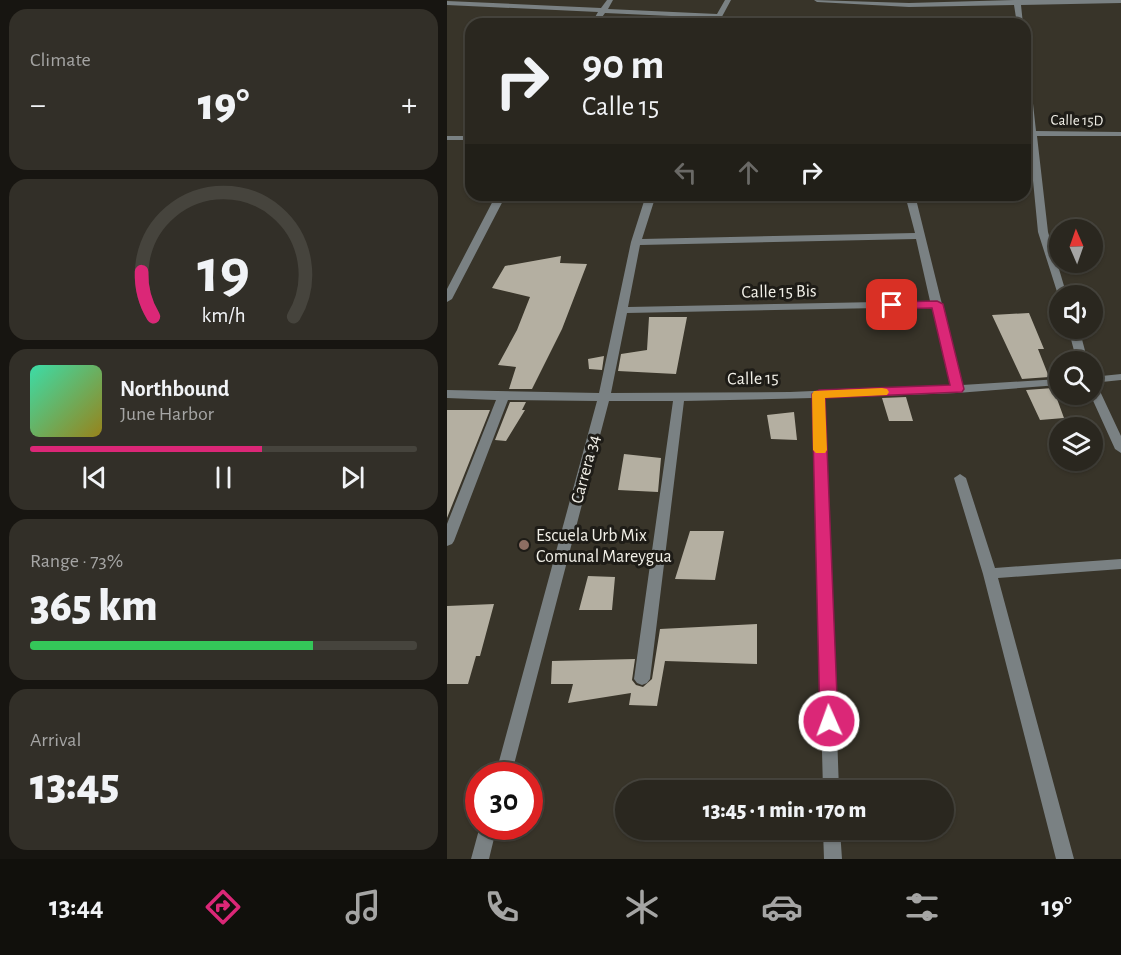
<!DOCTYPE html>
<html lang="en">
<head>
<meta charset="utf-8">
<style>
	:root { --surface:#2a271f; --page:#322f28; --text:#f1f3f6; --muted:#a5a5a4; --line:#46443d; --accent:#db2777 }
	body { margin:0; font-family:"Alegreya Sans",sans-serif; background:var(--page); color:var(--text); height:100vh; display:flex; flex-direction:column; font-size:22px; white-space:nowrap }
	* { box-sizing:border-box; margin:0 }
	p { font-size:20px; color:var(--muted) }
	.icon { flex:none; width:33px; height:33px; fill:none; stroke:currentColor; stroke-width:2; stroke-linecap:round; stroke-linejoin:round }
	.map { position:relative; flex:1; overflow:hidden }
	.panel { display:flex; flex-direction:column; gap:9px; padding:9px; background:#171511; width:447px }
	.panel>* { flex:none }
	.top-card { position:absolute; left:18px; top:18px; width:566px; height:183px; border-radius:18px; box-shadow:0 2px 4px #0004,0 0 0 2px var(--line); background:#2a271f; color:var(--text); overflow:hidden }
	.needle { width:39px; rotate:358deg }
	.buttons { position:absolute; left:602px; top:219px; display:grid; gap:12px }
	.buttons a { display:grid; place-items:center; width:54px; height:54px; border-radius:50%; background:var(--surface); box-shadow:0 2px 4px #0004,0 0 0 2px var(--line); font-size:30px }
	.speed { position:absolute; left:18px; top:762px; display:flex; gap:12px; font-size:30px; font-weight:700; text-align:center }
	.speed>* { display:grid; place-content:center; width:78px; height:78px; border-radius:50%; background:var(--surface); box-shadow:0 2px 4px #0004,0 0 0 2px var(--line); line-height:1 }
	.speed .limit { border:9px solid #d22; background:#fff; color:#111 }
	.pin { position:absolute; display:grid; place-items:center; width:51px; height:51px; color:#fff; margin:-26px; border-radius:12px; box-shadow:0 3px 9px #0006 }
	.me { position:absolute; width:66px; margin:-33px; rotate:358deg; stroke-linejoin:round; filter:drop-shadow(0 0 4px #0008) }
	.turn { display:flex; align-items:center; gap:21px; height:126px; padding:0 18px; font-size:27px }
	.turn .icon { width:78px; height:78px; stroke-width:2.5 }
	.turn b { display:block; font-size:42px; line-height:51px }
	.lanes { display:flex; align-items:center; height:57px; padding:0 18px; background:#0003; justify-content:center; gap:30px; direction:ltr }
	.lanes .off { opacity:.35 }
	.big { font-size:45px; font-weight:800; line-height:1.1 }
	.panel .tile { flex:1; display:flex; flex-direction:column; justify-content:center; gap:9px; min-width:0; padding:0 21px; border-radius:18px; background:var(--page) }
	.panel .dial { align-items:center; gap:0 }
	.dial svg { height:156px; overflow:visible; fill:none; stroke:var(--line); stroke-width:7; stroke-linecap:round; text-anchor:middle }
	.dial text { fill:var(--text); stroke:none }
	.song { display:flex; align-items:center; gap:18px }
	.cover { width:72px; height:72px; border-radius:9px; background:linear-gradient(135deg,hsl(160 70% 55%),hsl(50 70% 35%)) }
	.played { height:6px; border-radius:3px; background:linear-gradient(90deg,var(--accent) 60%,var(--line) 60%) }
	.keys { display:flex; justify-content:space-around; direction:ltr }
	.heat { display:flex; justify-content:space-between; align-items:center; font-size:33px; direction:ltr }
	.charge { height:9px; border-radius:4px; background:linear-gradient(90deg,#34c759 73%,var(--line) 0) }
	.trip { position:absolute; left:168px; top:780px; width:339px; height:60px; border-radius:30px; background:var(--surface); box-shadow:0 2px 4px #0004,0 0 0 2px var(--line); font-weight:800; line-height:60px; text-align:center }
	.tab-bar { display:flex; height:96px; justify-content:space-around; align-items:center; background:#11100c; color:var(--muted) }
	.tab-bar .icon { width:42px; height:42px }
	.tab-bar .current { color:var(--accent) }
	.tab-bar b { font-size:27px; color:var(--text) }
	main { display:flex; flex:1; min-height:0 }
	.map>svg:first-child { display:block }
	.building { fill:#b4afa1 }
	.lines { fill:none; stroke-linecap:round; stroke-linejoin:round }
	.minor { fill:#7a8183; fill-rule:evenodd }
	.route { fill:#db2777; stroke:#8e194d; stroke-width:1.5 }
	.slow { fill:#f59e0b }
	.education-dot { fill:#8d6e63; stroke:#1e1c17; stroke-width:2 }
	.labels { text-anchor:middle; stroke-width:6; stroke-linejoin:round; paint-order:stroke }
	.far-street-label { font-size:15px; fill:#f2f0e8; stroke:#1e1c17 }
	.street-label { font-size:18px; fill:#f2f0e8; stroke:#1e1c17 }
	.poi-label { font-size:18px; fill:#f2f0e8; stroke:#1e1c17; text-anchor:start }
</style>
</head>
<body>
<main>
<section class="panel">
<div class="tile"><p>Climate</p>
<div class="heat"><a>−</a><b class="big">19°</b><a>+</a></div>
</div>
<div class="tile dial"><svg viewBox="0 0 100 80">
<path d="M14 69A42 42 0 1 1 86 69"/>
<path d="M14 69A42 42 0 0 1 8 46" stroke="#db2777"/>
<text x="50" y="56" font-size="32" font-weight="700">19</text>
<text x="50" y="72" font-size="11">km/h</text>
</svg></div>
<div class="tile">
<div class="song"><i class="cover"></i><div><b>Northbound</b><p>June Harbor</p></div></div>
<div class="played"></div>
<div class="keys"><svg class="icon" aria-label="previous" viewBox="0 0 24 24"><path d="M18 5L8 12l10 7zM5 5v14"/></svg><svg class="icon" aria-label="pause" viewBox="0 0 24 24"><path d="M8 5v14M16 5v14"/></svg><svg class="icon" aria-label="next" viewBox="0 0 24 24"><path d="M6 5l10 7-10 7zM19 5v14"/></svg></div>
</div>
<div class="tile"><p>Range · 73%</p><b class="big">365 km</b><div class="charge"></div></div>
<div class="tile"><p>Arrival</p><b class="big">13:45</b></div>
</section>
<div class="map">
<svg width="674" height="859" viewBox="0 0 674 859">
	<rect width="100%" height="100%" fill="#383429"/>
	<path class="building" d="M114,256L113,263L140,264L115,329L85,389H62L69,367L51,365L70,330L83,297L45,288L58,266Z
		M582,313L597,349H591L602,377L575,379L545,315Z
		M202,317H240L229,374L171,371L174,354L200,350Z
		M157,356L155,370L142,369L141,359Z
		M606,388L617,418L593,420L579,390Z
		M459,397L466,421H442L435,398Z
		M63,402H79L75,410H78L59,441L48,440Z
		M0,410H43L0,518Z
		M347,412L350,440L324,439L320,415Z
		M177,454L214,458L211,492L171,490Z
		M243,531H277L268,580L228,579Z
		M141,576L168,577L165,610H132Z
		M47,604L33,656H29L21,684H0V606Z
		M310,624V664L218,661L210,706L182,705L184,693L121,703L126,684H104L105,661L188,659L185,680L189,685L196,687L205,679L213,629Z"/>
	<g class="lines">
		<path class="minor" d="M160,0H166L161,9L270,14L278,0H284L271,24L265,23L268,18L158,13L150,24H144L151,12L0,5V1L154,8Z
			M367,0L462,3L567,0H674V3L574,5L576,24H570L567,5L462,7L370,2Z
			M578,65L582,67L589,131L674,132V136H590L601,232L620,296H612V298L591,232L578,98Z
			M0,136H24V140H0Z
			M49,195H59L5,299L0,302V289Z
			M199,195H209L195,239L468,233L458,195H468L515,385L612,379V385L510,393L378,398L392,790H376L366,398L237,401L203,679L200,683L195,685L190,683L187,679L226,401H162L64,776H48L150,401L61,400L7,541L5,544L0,546V524L49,400L0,398V390L152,393L184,242ZM469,239L483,301L181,307L193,245ZM485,307L503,385L343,392L164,393L180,313Z
			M621,328H632L641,362H630Z
			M674,374V380L645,383V377Z
			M645,383L651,387L674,436V453L668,449L643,394H645Z
			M513,474L519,478L548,568L674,559V569L551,578L627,859H609L536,574L507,478Z
			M33,826H50L42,859H24Z
			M376,830H393L395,859H377Z"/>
	</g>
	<path class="route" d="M490,301L496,304L517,389L515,392L378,398L391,721L388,726L382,728L376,726L373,721L365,394L372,390L503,385L485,308L445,309L439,305L445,302Z"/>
	<path class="slow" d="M435,388L440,389L442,392L440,395L378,398L380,450L378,453H369L366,450L365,394L367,391Z"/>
	<circle class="education-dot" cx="77" cy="545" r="6"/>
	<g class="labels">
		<g class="far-street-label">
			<text transform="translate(630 120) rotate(1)" y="5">Calle 15D</text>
		</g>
		<g class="street-label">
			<text transform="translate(332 291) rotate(-1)" y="6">Calle 15 Bis</text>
			<text transform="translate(306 378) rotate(-1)" y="6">Calle 15</text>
			<text transform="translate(138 469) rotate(-75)" y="6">Carrera 34</text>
		</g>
		<g class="poi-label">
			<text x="89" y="541">Escuela Urb Mix<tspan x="89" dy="21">Comunal Mareygua</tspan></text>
		</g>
	</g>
</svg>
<div class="buttons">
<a><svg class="needle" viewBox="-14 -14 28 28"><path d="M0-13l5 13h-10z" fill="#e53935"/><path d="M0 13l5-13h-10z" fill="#a5a5a4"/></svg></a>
<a><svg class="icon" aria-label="sound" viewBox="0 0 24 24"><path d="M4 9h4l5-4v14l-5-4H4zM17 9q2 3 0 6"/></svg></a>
<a><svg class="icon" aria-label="search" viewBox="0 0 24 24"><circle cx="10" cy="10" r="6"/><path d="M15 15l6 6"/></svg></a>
<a><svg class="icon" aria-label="layers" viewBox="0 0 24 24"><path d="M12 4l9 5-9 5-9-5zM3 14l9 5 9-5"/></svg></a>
</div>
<div class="speed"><div class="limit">30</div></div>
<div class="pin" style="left:445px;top:305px;background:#d93025"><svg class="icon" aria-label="arrive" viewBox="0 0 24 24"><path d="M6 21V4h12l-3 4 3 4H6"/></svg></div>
<svg class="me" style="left:382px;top:721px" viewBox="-20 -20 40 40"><circle r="17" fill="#db2777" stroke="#fff" stroke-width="3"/><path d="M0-11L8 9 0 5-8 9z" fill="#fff"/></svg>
<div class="trip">13:45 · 1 min · 170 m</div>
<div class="top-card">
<div class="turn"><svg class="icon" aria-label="right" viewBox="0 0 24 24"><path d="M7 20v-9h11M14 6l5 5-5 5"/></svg><div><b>90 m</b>Calle 15</div></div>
<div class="lanes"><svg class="icon off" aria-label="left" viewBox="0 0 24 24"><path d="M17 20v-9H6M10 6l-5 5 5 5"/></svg><svg class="icon off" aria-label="ahead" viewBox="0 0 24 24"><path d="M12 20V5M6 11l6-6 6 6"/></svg><svg class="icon" aria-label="right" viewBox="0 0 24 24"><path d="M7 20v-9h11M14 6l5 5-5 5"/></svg></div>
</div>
</div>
</main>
<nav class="tab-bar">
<b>13:44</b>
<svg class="icon current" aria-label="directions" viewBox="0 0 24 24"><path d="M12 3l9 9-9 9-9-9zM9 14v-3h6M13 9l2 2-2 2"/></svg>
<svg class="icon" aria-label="music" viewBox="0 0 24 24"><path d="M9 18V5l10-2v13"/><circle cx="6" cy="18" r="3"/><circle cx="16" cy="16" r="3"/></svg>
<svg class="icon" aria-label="phone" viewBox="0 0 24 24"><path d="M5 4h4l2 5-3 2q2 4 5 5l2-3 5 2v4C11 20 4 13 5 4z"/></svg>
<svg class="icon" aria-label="climate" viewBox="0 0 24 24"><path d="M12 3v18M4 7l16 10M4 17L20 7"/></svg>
<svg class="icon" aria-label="car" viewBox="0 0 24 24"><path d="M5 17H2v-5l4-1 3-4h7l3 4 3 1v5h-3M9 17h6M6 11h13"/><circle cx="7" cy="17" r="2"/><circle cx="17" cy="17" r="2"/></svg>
<svg class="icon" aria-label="filters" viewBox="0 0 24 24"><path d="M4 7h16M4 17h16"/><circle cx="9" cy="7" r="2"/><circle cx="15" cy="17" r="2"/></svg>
<b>19°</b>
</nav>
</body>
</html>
